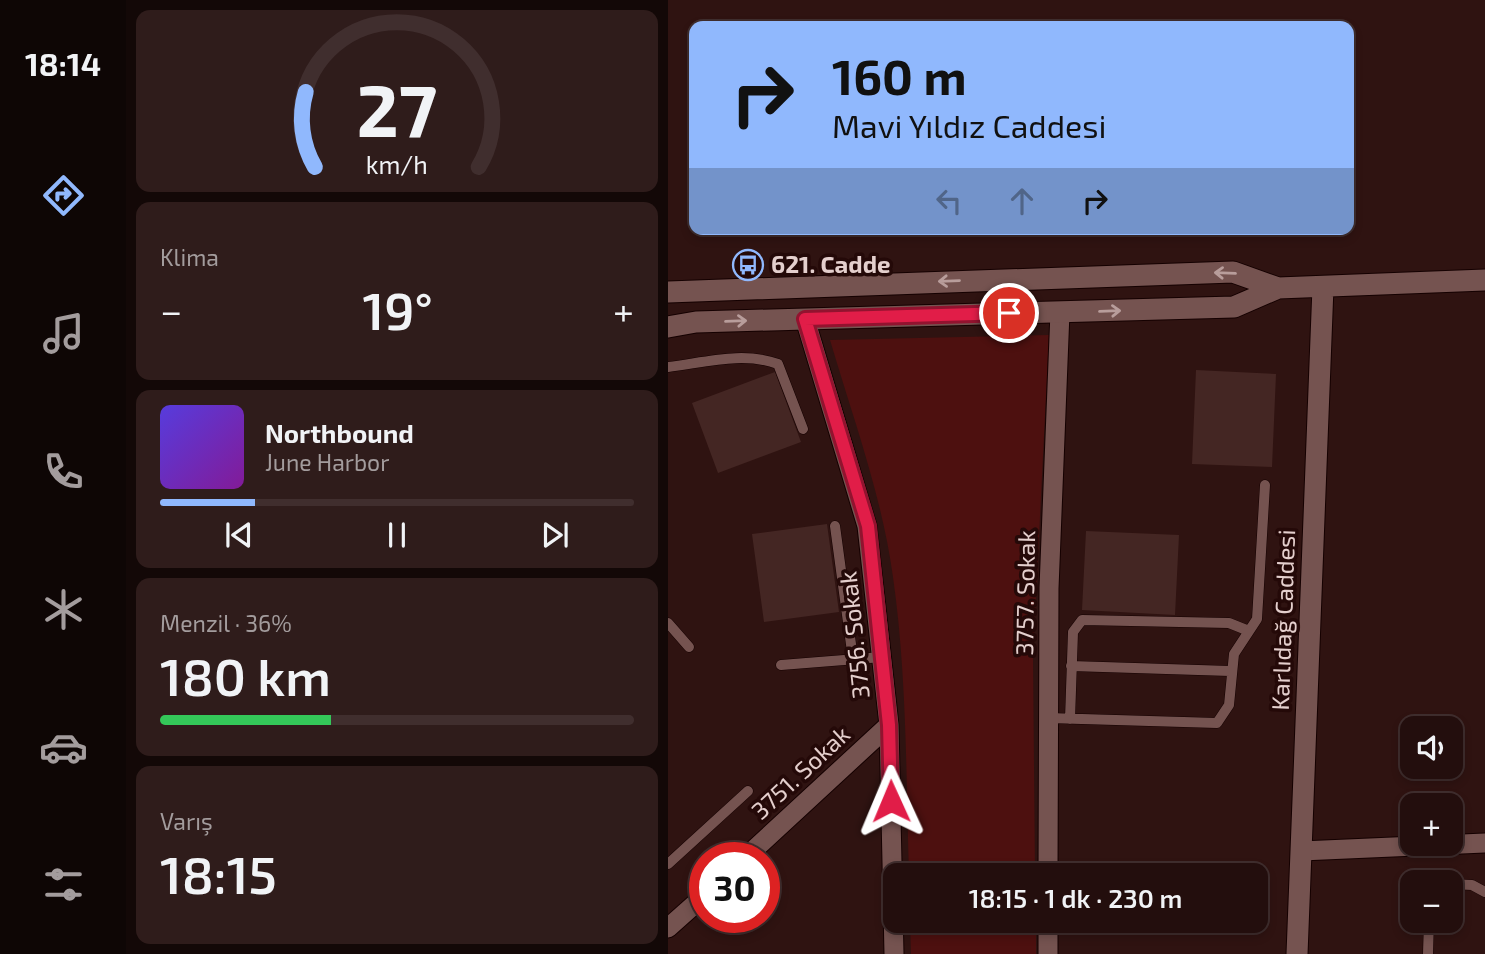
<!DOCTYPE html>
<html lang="tr">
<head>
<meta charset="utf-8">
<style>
	:root { --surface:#230e0d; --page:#2f1c1b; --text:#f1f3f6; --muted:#a39c9d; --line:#402e2e; --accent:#90b8fd }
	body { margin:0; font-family:"Exo 2",sans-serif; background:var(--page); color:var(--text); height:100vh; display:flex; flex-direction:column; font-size:26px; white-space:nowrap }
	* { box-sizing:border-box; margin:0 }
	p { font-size:23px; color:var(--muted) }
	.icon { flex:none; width:38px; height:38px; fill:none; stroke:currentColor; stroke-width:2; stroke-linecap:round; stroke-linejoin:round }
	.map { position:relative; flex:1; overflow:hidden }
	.side { display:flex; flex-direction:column; gap:10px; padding:10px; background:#130807; width:542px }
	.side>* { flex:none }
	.top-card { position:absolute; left:21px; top:21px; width:665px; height:214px; border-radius:14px; box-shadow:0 4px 10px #0003,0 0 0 2px var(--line); background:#90b8fd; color:#111; overflow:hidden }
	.buttons { position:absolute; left:732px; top:716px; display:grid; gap:14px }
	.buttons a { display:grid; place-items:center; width:63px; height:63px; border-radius:14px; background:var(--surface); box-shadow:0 4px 10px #0003,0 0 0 2px var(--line); font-size:35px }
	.speed { position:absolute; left:21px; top:842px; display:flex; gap:14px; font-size:35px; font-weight:700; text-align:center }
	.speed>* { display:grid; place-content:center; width:91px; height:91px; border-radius:50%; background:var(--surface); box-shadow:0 4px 10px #0003,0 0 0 2px var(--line); line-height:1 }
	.speed .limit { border:10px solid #d22; background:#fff; color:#111 }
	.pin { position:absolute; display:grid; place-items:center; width:60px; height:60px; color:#fff; margin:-30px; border:4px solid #fff; border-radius:50%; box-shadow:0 2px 7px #0007 }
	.me { position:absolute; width:77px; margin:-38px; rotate:359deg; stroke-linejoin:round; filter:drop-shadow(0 0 5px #0008) }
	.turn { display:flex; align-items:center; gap:24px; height:147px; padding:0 28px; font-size:32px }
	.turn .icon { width:91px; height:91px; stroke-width:2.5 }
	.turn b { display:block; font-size:49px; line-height:60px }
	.lanes { display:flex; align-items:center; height:66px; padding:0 28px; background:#0003; justify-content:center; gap:35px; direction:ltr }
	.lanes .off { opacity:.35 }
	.big { font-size:52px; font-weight:600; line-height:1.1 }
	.side .widget { flex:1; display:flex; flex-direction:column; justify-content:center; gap:10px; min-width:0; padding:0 24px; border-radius:14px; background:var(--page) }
	.side .dial { align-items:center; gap:0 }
	.dial svg { height:182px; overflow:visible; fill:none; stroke:var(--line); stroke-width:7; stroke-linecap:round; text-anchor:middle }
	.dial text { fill:var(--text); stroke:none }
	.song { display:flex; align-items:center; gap:21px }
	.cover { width:84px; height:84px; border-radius:10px; background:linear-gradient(135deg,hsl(250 70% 55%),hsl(290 70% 35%)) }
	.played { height:7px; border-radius:4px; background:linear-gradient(90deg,var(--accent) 20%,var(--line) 20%) }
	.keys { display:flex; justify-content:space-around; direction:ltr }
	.heat { display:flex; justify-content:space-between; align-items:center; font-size:38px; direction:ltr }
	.charge { height:10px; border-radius:5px; background:linear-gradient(90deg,#34c759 36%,var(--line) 0) }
	.trip { position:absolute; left:215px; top:863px; width:385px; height:70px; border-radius:14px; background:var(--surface); box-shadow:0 4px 10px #0003,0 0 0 2px var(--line); font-weight:600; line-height:70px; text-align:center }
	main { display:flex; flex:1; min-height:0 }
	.menu { display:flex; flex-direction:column; width:126px; justify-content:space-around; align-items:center; background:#0e0605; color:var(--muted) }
	.menu .icon { width:49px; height:49px }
	.menu .active { color:var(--accent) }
	.menu b { font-size:32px; color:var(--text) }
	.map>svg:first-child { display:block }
	.green { fill:#4d100f }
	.building { fill:#442623 }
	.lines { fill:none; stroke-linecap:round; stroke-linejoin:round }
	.lane-casing { stroke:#150101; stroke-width:11 }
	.street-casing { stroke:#150101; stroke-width:21 }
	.secondary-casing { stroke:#150101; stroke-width:23 }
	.lane { stroke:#755350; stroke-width:10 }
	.street { stroke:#755350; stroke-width:19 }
	.secondary { stroke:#755350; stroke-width:21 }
	.oneway { stroke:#b89d9b }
	.route-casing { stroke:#92132f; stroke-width:18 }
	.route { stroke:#e11d48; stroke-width:12 }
	.labels { text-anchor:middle; stroke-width:7; stroke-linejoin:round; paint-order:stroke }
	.poi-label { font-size:24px; font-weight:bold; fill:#e4cfcd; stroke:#240908; text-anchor:start }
	.street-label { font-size:24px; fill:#e4cfcd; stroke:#240908 }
</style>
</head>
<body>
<main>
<nav class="menu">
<b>18:14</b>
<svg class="icon active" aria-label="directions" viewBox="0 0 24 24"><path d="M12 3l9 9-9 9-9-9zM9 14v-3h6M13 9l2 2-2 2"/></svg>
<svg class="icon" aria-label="music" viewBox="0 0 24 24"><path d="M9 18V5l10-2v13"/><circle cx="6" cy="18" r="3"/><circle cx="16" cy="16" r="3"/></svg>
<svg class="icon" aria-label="phone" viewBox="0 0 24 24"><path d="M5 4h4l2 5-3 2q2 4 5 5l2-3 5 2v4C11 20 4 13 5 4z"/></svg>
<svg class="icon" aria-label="climate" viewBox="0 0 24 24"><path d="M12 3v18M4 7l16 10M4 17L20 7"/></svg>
<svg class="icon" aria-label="car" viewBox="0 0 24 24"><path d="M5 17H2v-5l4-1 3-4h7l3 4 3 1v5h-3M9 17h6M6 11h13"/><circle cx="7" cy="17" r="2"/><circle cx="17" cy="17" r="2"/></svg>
<svg class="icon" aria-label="filters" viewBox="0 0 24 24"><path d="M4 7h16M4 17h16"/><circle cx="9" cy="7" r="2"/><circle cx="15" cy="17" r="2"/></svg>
</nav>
<section class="side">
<div class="widget dial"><svg viewBox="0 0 100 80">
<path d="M14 69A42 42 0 1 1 86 69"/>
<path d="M14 69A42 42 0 0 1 10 36" stroke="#90b8fd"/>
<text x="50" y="56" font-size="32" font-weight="700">27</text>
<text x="50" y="72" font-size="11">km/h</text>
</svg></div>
<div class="widget"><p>Klima</p>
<div class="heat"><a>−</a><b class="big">19°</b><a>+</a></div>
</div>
<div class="widget">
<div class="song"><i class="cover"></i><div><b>Northbound</b><p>June Harbor</p></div></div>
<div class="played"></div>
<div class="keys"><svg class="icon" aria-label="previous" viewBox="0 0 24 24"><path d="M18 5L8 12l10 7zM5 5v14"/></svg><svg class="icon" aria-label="pause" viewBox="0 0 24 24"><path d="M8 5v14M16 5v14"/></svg><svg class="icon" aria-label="next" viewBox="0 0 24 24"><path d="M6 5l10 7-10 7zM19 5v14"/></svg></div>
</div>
<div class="widget"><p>Menzil · 36%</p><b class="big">180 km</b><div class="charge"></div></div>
<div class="widget"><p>Varış</p><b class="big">18:15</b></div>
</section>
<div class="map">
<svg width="817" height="954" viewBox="0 0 817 954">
	<rect width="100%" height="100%" fill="#2f1311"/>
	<path class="green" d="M381,335L365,657L367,875H241C238,776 239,675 225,577C214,496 185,418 162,340Z
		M242,921H368V954H243Z"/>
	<path class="building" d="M528,370L608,374L604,467L524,464Z
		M107,372L133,442L50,473L24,403Z
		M159,524L171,612L96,622L84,534Z
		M418,531L511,535L507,615L414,610Z"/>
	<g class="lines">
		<g class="lane-casing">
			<path id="lane" d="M0,367C35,363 75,351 110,364L135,429
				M167,526L185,659
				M0,623L21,647
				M113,665L214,657
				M403,666L562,671
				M380,718L549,723L561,705L566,654L589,619L597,485
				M402,719L405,632L414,620L561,623L581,631
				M0,864L80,791
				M782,884L804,885L817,892
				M760,954L761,920"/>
		</g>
		<g class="street-casing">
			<path id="street" d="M137,319L199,526L221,725L226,954
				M633,851L817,843
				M77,858L221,725
				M380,875L381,588L392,312
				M0,928L37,895
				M380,954V920"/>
		</g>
		<g class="secondary-casing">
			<path id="secondary" d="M610,288L817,280
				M0,292L565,272L610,288L566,307L28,322L0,327
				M629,954L655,287"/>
		</g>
		<use href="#lane" class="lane"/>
		<use href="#street" class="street"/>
		<use href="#secondary" class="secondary"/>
	</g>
	<defs><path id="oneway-shaft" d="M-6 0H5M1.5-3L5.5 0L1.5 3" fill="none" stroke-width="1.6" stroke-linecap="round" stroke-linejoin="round" transform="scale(1.75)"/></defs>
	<g class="oneway">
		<use href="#oneway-shaft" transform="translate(557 273) rotate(-178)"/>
		<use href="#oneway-shaft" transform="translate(281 281) rotate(178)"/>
		<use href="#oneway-shaft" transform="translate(442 311) rotate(-2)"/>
		<use href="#oneway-shaft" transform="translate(68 321) rotate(-2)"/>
	</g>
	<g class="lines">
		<g class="route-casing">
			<path id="route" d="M223,801L221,725L200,526L137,319L341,313"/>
		</g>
		<use href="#route" class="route"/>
	</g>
	<defs>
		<g id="bus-ring" transform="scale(1.575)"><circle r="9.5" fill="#240908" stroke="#90b8fd" stroke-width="1.5"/><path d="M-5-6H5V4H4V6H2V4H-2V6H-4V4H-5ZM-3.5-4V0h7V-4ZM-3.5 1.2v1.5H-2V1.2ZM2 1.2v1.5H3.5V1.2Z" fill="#90b8fd"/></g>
	</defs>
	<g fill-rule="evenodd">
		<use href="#bus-ring" x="80" y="265"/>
	</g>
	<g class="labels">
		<g class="poi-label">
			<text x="103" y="273">621. Cadde</text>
		</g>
		<g class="street-label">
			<text transform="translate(358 593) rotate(-89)" y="8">3757. Sokak</text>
			<text transform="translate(616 620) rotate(-88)" y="8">Karlıdağ Caddesi</text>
			<text transform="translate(187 635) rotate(-96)" y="8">3756. Sokak</text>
			<text transform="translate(133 773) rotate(-43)" y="8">3751. Sokak</text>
		</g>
	</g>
</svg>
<div class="buttons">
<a><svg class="icon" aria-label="sound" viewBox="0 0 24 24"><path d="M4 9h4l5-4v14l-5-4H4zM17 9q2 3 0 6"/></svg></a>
<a>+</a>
<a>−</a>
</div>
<div class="speed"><div class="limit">30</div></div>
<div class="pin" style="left:341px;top:313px;background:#d93025"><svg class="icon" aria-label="arrive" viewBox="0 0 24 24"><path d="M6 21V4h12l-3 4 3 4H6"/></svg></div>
<svg class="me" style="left:223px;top:801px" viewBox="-20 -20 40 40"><path d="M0-17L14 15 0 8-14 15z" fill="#e11d48" stroke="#fff" stroke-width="4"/></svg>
<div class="trip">18:15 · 1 dk · 230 m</div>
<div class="top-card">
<div class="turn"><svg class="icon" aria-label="right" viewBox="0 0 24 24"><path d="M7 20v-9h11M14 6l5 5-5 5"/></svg><div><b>160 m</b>Mavi Yıldız Caddesi</div></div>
<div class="lanes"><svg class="icon off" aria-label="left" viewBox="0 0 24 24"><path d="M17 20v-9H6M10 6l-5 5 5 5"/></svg><svg class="icon off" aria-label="ahead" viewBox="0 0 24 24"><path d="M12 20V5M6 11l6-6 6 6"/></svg><svg class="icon" aria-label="right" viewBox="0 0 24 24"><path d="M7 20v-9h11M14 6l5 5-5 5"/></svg></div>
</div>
</div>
</main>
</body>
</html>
